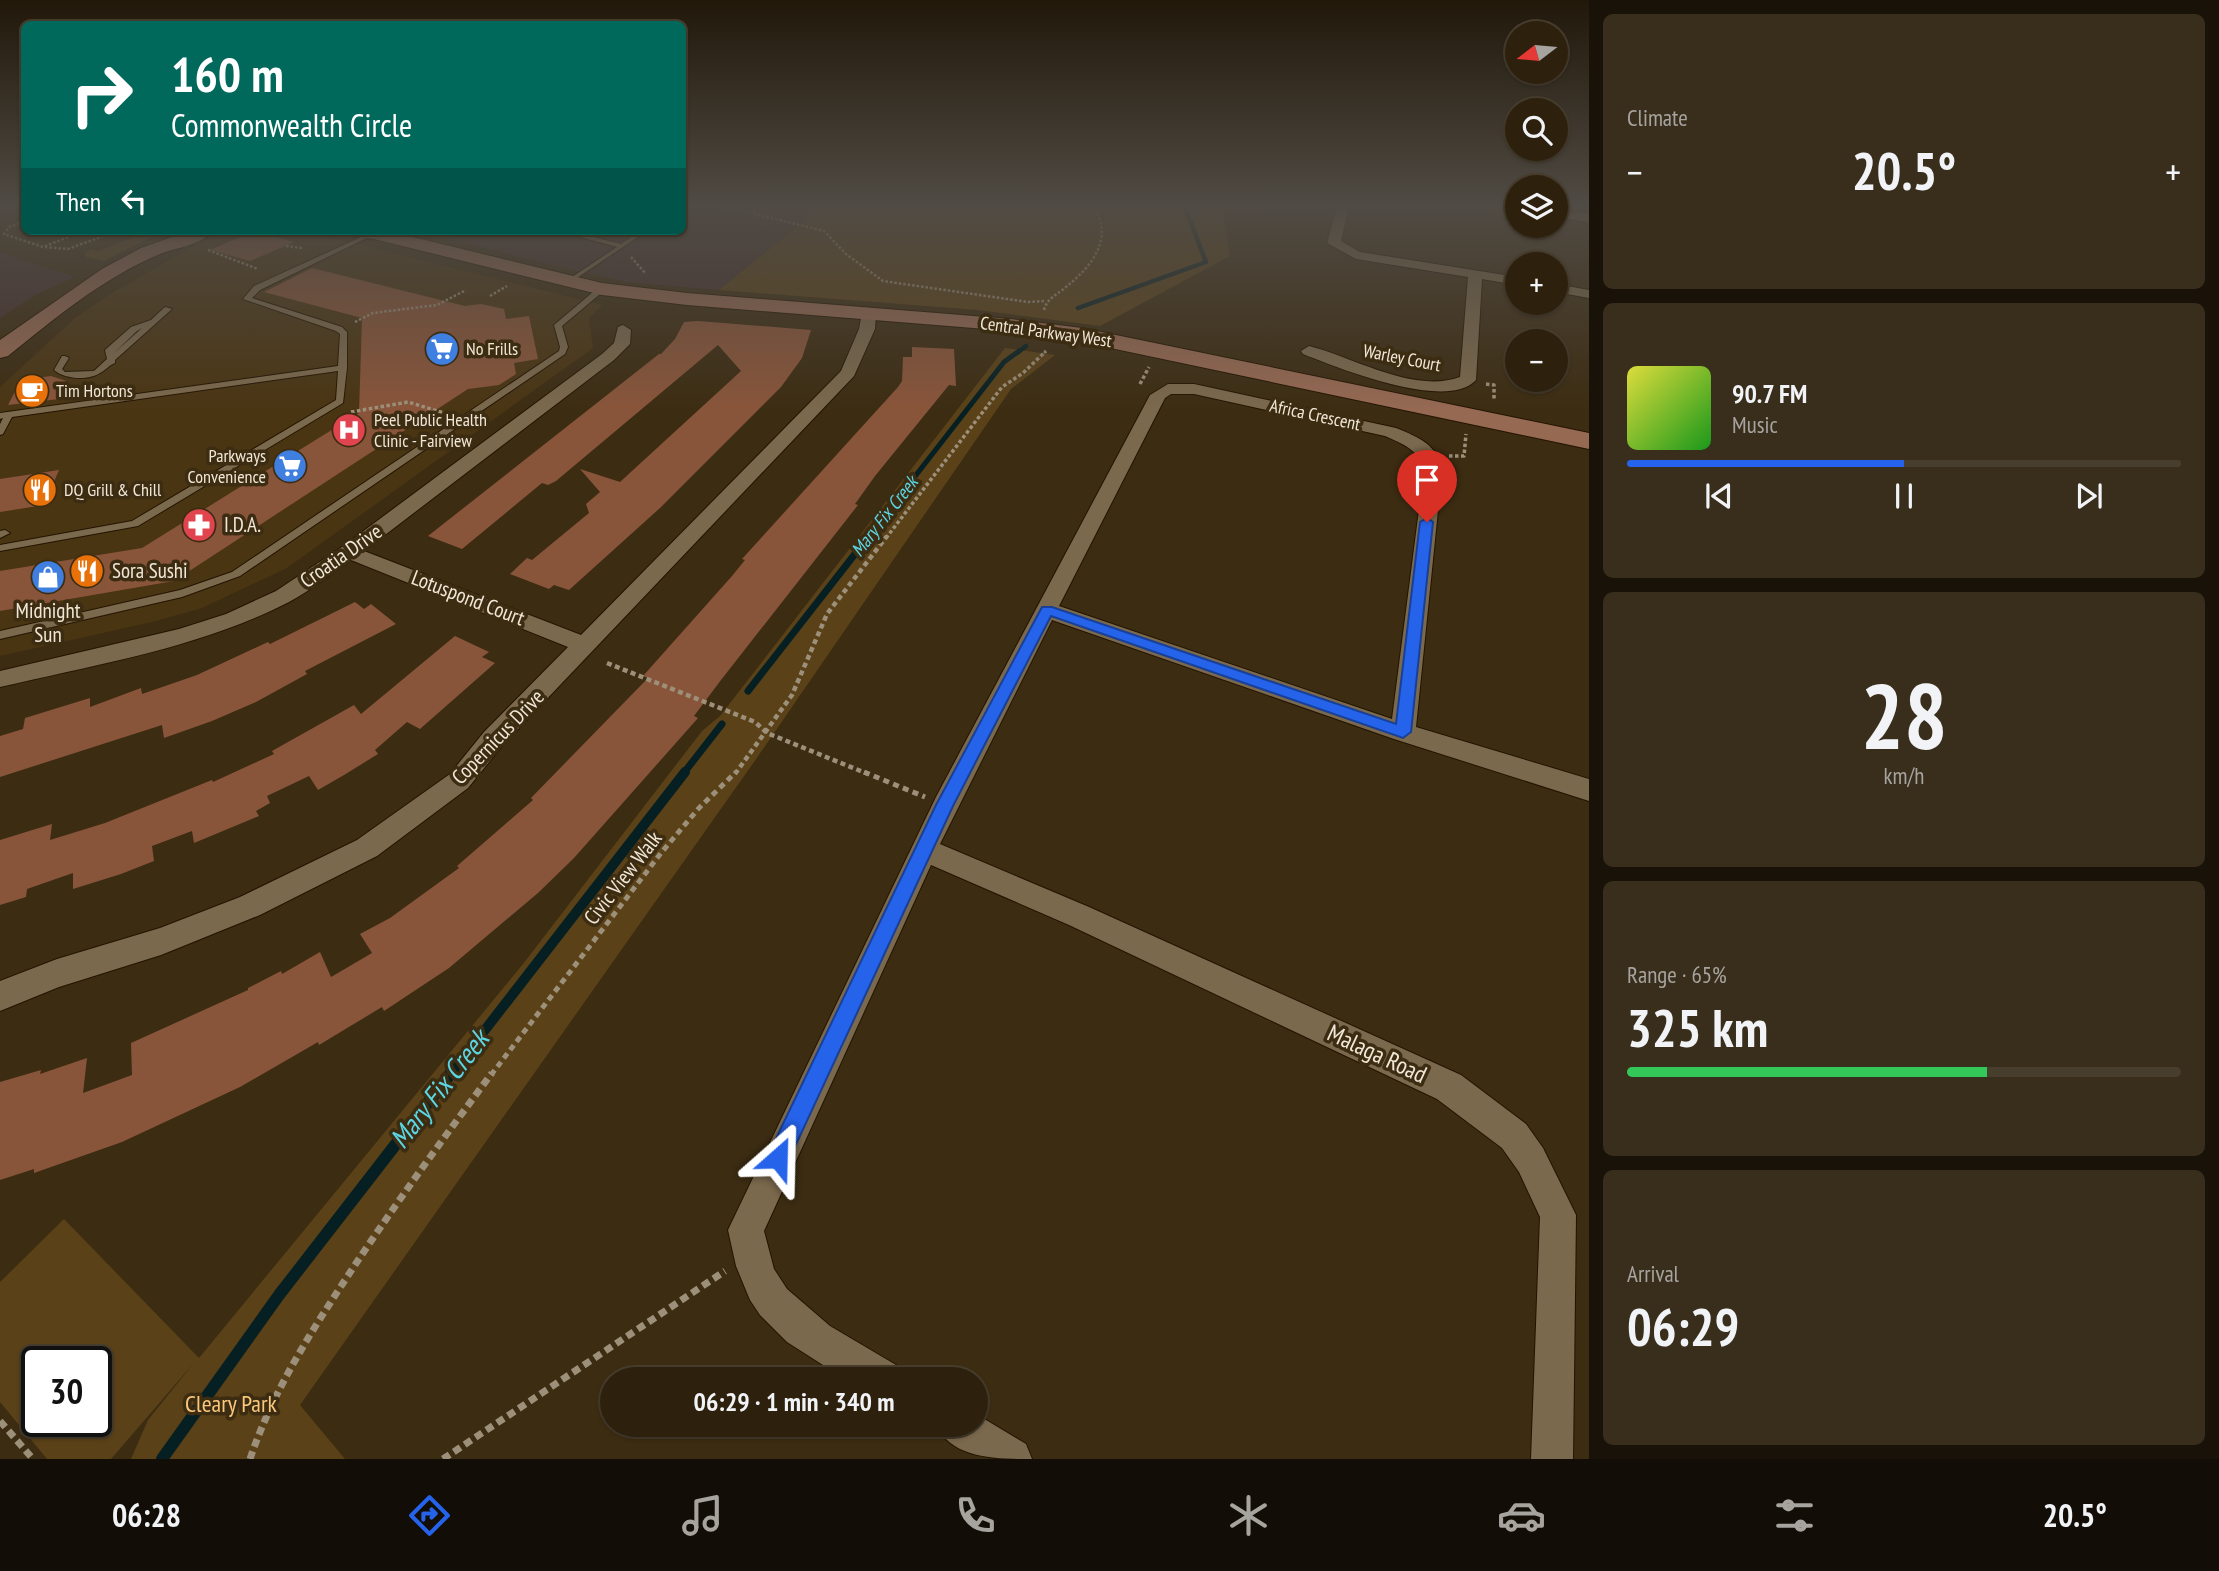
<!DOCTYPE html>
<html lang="en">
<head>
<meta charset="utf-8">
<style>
	:root { --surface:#2d210e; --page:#392e1c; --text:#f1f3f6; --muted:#a7a39e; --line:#483e2e; --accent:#2563eb }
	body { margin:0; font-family:"PT Sans Narrow",sans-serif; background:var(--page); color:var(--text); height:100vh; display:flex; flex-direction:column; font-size:26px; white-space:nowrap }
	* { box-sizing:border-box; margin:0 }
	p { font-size:23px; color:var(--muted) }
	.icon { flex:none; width:38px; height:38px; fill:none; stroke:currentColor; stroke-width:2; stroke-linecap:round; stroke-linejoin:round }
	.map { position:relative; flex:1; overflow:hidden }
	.details { display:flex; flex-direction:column; gap:14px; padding:14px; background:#191208; width:630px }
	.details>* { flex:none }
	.top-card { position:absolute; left:21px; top:21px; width:665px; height:214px; border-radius:10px; box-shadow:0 2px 5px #0004,0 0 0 2px var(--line); background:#00695c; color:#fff; overflow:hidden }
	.needle { width:46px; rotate:254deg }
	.controls { position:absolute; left:1505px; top:21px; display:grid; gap:14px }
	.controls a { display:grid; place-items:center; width:63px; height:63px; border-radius:50%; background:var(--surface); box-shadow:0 2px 5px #0004,0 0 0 2px var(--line); font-size:35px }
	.speed { position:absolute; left:21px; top:1346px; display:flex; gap:14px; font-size:35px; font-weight:700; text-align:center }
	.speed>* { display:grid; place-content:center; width:91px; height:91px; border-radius:50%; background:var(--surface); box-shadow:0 2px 5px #0004,0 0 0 2px var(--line); line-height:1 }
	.speed .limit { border:4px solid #111; border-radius:10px; background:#fff; color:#111 }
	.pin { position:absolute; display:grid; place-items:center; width:60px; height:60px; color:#fff; margin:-72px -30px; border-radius:50% 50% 50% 0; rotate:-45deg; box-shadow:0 0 7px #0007 }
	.pin .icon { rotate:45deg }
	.me { position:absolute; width:77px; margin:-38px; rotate:25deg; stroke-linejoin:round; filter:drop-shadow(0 0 5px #0008) }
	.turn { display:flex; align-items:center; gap:24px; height:147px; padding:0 35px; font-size:32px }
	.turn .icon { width:91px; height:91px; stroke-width:2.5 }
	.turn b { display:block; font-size:49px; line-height:60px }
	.then { display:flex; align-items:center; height:66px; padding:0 35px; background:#0003; gap:14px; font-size:26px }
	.big { font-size:52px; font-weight:800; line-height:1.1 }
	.details .card { flex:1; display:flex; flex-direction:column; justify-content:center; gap:10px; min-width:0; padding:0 24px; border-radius:10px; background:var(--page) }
	.details .dial { align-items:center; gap:0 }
	.dial b { font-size:91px; line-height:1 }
	.song { display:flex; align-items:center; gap:21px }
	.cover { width:84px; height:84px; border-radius:10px; background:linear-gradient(135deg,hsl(60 70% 55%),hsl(120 70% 35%)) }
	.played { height:7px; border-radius:4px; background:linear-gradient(90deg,var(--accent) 50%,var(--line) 50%) }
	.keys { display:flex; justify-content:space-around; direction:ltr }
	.heat { display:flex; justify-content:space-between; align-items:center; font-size:38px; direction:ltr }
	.charge { height:10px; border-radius:5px; background:linear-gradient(90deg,#34c759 65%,var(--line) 0) }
	.trip { position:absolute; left:600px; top:1367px; width:388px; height:70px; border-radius:35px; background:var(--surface); box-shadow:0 2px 5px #0004,0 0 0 2px var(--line); font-weight:800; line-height:70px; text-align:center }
	.dock { display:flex; height:112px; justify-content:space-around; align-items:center; background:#120d06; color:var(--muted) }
	.dock .icon { width:49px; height:49px }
	.dock .selected { color:var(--accent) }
	.dock b { font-size:32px; color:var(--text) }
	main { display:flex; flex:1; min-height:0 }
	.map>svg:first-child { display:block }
	.built { fill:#4a3513 }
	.education { fill:#45312f }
	.green { fill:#5a4117; fill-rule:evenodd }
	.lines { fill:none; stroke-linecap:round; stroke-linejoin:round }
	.stream-far4 { stroke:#051f22; stroke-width:4.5 }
	.stream-far3 { stroke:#051f22; stroke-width:5 }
	.stream-far2 { stroke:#051f22; stroke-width:7 }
	.stream-far1 { stroke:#051f22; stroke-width:10 }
	.stream { stroke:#051f22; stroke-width:12 }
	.building { fill:#89553a }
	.lane-casing { stroke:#231400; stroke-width:2 }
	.street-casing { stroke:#231400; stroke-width:2 }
	.secondary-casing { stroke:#231400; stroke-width:2 }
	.path-far4 { stroke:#9d907b; stroke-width:2.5; stroke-dasharray:2.5 2; stroke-linecap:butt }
	.path-far3 { stroke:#9d907b; stroke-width:3.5; stroke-dasharray:3.5 2.5; stroke-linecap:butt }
	.path-far2 { stroke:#9d907b; stroke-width:4.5; stroke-dasharray:5 3.5; stroke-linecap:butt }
	.path-far1 { stroke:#9d907b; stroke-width:5; stroke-dasharray:6 4.5; stroke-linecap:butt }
	.path { stroke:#9d907b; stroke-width:7; stroke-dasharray:8 5; stroke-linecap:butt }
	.lane { fill:#7b694d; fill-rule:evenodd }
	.street { fill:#7b694d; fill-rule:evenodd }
	.secondary { fill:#966953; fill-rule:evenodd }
	.route { fill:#2563eb; stroke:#184099; stroke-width:2 }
	.labels { text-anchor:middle; stroke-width:7; stroke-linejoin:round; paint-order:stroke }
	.far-street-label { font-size:18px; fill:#f1e7d7; stroke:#3c2c12 }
	.far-poi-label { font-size:18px; fill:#f1e7d7; stroke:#3c2c12; text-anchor:start }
	.far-water-label { font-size:19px; font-style:italic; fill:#5bd6e5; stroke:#3c2c12 }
	.poi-label { font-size:21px; fill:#f1e7d7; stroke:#3c2c12; text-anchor:start }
	.street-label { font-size:21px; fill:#f1e7d7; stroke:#3c2c12 }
	.near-street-label { font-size:24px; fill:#f1e7d7; stroke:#3c2c12 }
	.near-park-label { font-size:24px; fill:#fac87b; stroke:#3c2c12 }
	.near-water-label { font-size:28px; font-style:italic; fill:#5bd6e5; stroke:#3c2c12 }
</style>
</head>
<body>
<main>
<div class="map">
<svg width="1589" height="1459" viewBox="0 0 1589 1459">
	<rect width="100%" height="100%" fill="#3c2c12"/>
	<path class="built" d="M220,231H305L602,305L589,318L593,348L287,568L202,608L152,622L0,656V387L75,318L112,293Z"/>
	<path class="education" d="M683,207H821L719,290L627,282L558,267L417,231H682Z
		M0,252L75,277L35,295L0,318Z"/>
	<path class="green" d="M821,207H1222L1230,256L1100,326L978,310L719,290Z
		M140,231H164L104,261L86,257L85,254L91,249L99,251L144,233Z
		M1005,348L1055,355L1011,389L754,762L300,1405L345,1459H131L148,1420L193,1364L111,1459H47L0,1402V1282L64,1219L199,1358L523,964L702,731L720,716ZM37,1362H96V1421H37Z"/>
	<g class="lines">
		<path class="stream-far4" d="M1078,308L1206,262L1185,207
			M1017,353L1026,346"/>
		<path class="stream-far3" d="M867,538L1004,362L1019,351"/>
		<path class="stream-far2" d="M748,691L869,536
			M683,774L722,724"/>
		<path class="stream-far1" d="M450,1075L685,772"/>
		<path class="stream" d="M162,1459L279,1295L451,1073"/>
	</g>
	<path class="building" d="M254,231L294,242L250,261L210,250Z
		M312,268L465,306L481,304L504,309L506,319L529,316L538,359L514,363L516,374L499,385L468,389L174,581L0,611V571L142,548L359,413L362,318L264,292Z
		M698,321L811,330L802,358L781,387L660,508L569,590L554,585L549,589L510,574L527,558L532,560L589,513L586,504L600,492L580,469L620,482L741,371L718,345L556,481L548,485L542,483L462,549L428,536L659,354H661L675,339L684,322Z
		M912,347L954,349L956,386L949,385L875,476L855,504L858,505L721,680L694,716L698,718L574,858L538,893L449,968L384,1011L382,1007L319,1045L318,1042L240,1087L122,1142L34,1173V1169L0,1180V1082L41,1070L40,1074L87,1058L83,1093L132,1075L131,1043L248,990V988L281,971L282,974L320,952L331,977L372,953L360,934L390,918L459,868L457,866L533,800L531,798L648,678L643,676L732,576L745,560L742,559L898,387L902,381L903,357H912Z
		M51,376L66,381L59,399L8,405L21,380Z
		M59,470L44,505L0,512V479Z
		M355,602L364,609L371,604L396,624L305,671L307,674L256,702L212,721L164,738L162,725L0,777V736L23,729L25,718L90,698V707L141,688L142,694L197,675L268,642L270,644Z
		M455,636L489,652L482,657L495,663L420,729L407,722L375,750L378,754L344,775L318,790L309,776L267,796L270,803L256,811L259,816L194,843L192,831L152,846L154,861L121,874L73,889V873L27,889L26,897L0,905V840L52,824L50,840L105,823L212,780L213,782L274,754L272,751L354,705L361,714Z"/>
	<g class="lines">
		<g class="lane-casing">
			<path id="lane" d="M558,231H569L621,244L640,231H647L568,284L564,282L566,281L617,247Z
				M372,232L377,233L260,290L252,298L342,327L347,332V368L343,403L138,526L0,551V545L132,521L336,400L338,371L12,417L3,434L0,435V424L3,418L0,419V413L338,366L340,334L336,331L243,299L254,286Z
				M599,287L606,289L562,326L568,347L565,354L240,576L182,597L0,639V631L180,590L232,572L559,351L560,347L554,325Z
				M165,307L172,309L115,360V363C109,365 106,370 100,373C88,381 64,379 54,370L62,356H65L69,358L62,369L65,372L94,371L107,359L105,350L131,327L151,320ZM142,328L113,354L137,331Z
				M5,530L10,533L0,538V531Z"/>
		</g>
		<g class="street-casing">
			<path id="street" d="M1337,207H1349L1341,241L1360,252L1517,277V285L1482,279L1476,380C1447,412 1338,368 1303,354L1301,351L1309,346C1353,357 1414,394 1460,377L1468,277L1356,259L1327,243Z
				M1556,209L1589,214V222L1556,217Z
				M1556,284L1589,290V298L1556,292Z
				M869,309L876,313L875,329L854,376L502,746L468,788L377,856L260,915L161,955L59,987L0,1011V981L57,959L160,928L240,897L357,840L450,774L484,732L568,647L351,560C331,574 310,591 289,602C199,648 97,664 0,687V671L179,629L226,614L276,591L342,547L602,354L614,343L618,327L623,325L631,330L630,344L614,360L364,551L581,635L841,371L859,329L862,313Z
				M1168,384H1194L1396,428C1420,438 1437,444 1442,471L1416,727L1589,779V801L1394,739L1052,620L940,844L1089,907L1461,1075L1526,1124L1543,1148L1576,1215L1573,1459H1531L1540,1217L1519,1172L1502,1148L1437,1099L1069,925L931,865L764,1231L774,1269L787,1289L830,1326L896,1365L902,1379H845L787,1342L760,1315L750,1300L736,1266L728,1230L936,797L1150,395ZM1171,394H1194L1385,436C1403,444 1420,450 1424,471L1392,719L1059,606L1165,398Z
				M976,1414L1026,1444L1032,1459C995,1459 952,1459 935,1424H976Z"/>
		</g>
		<g class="secondary-casing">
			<path id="secondary" d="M189,231H213C202,245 175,248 160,254C104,277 54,319 8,356L0,358V340L102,269L141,248Z
				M341,231H388L602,283L687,293L1011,319L1082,328L1589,433V449L1082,342L1011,331L687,305L602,295L374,239L350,236Z"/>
		</g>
		<path class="path-far4" d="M727,207L824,231L846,254L883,281L1028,302L1046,301
			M24,222L9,227L4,234L43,247L68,237
			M286,246L302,248
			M45,247L68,249L117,231
			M208,250L258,269
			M631,257L646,274
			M490,296L507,286
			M1044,310C1047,298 1057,295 1066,287C1092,266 1114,239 1094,207
			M355,322L373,313L437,305L466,290
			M1044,353L1047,350"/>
		<path class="path-far3" d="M1140,384L1149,367
			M1486,384L1494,385V400
			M351,412L408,402L444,413
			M1449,456H1464L1466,434
			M886,538L1002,387L1023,373L1046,351"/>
		<path class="path-far2" d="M607,663L755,722L767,733L868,774
			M735,774L792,695L827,614L887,536"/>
		<path class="path-far1" d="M864,772L925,797
			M491,1075L661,853L699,808L736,772"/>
		<path class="path" d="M0,1421L33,1459
			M250,1459C272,1393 309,1335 347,1277C393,1207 442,1140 492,1073
			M443,1459L725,1271"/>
		<use href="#lane" class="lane"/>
		<use href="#street" class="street"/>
		<use href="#secondary" class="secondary"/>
	</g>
	<linearGradient id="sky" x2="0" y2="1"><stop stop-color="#21180a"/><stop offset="0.5" stop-color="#504b44"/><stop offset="1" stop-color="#504b44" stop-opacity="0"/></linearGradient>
	<rect width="1589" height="411" fill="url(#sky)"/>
	<path class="route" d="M1427,518L1433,522L1411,732L1403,738L1051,616L953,806L786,1166L778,1170L770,1166L766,1158L770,1151L936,805L1042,607H1052L1396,724L1420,522Z"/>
	<defs>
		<g id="supermarket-disc" transform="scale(1.75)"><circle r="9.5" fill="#3f7fe0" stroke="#3c2c12"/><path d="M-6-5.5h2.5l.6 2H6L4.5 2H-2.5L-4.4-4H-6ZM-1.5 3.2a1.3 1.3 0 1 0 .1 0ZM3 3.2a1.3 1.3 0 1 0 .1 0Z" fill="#fff"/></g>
		<g id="cafe-disc" transform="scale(1.75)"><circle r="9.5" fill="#e8710a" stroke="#3c2c12"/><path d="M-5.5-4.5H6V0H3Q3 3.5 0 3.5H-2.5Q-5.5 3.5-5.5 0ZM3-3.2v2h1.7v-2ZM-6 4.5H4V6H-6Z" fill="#fff"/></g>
		<g id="hospital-disc" transform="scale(1.75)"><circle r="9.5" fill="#e0444e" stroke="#3c2c12"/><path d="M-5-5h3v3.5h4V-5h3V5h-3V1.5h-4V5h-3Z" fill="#fff"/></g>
		<g id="restaurant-disc" transform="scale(1.75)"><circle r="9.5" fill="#e8710a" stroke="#3c2c12"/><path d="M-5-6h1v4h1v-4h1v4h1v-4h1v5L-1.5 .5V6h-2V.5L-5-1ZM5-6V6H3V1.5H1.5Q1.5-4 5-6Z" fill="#fff"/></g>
		<g id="pharmacy-disc" transform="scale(1.75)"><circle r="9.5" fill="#e0444e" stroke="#3c2c12"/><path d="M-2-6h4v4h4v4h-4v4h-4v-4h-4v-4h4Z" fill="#fff"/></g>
		<g id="shop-disc" transform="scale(1.75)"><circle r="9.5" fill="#3f7fe0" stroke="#3c2c12"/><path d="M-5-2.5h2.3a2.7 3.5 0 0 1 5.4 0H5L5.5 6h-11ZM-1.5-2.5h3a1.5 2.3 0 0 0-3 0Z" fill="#fff"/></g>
	</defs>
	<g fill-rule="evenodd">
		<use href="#supermarket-disc" x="442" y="349"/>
		<use href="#cafe-disc" x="32" y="391"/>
		<use href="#hospital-disc" x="349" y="430"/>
		<use href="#supermarket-disc" x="290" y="466"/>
		<use href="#restaurant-disc" x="40" y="490"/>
		<use href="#pharmacy-disc" x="199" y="525"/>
		<use href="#restaurant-disc" x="87" y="571"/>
		<use href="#shop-disc" x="48" y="577"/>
	</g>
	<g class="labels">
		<g class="far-street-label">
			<text transform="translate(1046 332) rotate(8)" y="6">Central Parkway West</text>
			<text transform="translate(1402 358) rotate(11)" y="6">Warley Court</text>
			<text transform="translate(1315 415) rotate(12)" y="6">Africa Crescent</text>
		</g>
		<g class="far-poi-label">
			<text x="466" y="355">No Frills</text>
			<text x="56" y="397">Tim Hortons</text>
			<text x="374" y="426">Peel Public Health<tspan x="374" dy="21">Clinic - Fairview</tspan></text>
			<text x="266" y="462" text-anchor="end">Parkways<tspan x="266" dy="21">Convenience</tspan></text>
			<text x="64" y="496">DQ Grill &amp; Chill</text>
		</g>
		<g class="far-water-label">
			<text transform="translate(884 516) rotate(-52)" y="7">Mary Fix Creek</text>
		</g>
		<g class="poi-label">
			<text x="224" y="532">I.D.A.</text>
			<text x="112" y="578">Sora Sushi</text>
			<text x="48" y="618" text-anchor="middle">Midnight<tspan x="48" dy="24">Sun</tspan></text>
		</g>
		<g class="street-label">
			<text transform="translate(341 556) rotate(-35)" y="7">Croatia Drive</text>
			<text transform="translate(468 598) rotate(21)" y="7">Lotuspond Court</text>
			<text transform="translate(498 737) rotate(-46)" y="7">Copernicus Drive</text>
			<text transform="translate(623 878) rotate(-52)" y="7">Civic View Walk</text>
		</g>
		<g class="near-street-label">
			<text transform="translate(1377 1054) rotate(25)" y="8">Malaga Road</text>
		</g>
		<g class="near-park-label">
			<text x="231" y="1412">Cleary Park</text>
		</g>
		<g class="near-water-label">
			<text transform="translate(439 1089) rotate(-52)" y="10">Mary Fix Creek</text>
		</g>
	</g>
</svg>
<div class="controls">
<a><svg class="needle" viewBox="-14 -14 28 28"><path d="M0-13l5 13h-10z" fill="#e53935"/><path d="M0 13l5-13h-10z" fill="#a7a39e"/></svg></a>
<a><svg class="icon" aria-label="search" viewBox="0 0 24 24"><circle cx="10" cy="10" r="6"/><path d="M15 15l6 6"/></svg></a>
<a><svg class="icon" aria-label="layers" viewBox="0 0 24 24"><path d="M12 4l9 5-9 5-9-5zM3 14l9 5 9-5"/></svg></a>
<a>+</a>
<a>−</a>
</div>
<div class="speed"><div class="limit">30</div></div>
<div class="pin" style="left:1427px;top:522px;background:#d93025"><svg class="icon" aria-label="arrive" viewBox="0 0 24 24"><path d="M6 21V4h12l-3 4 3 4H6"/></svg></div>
<svg class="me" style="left:778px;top:1158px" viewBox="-20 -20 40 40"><path d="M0-17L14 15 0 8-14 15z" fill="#2563eb" stroke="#fff" stroke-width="4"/></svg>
<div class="trip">06:29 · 1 min · 340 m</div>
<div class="top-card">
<div class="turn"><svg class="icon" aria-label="right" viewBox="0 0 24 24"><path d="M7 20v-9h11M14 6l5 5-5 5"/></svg><div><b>160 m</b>Commonwealth Circle</div></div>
<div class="then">Then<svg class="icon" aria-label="left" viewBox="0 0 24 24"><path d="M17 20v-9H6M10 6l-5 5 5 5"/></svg></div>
</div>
</div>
<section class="details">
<div class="card"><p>Climate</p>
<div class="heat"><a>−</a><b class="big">20.5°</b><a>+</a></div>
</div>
<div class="card">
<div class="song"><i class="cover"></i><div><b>90.7 FM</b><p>Music</p></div></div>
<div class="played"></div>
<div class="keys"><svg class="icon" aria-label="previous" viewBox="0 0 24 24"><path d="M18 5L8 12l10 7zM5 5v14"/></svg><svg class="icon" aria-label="pause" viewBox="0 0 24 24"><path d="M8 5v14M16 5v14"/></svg><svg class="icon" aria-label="next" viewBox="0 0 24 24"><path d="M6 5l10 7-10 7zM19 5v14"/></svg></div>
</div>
<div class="card dial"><b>28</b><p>km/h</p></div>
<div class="card"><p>Range · 65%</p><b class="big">325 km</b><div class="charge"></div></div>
<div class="card"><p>Arrival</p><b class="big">06:29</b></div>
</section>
</main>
<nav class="dock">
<b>06:28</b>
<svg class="icon selected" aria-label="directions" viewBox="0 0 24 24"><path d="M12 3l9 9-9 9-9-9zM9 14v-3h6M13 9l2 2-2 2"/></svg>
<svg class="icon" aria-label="music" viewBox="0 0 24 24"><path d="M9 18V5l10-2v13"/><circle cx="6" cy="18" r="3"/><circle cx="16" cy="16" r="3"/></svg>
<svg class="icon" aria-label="phone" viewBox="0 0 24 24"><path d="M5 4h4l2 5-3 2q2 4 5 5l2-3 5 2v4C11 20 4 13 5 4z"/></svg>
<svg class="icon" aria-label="climate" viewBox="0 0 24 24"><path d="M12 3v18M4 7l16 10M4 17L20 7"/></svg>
<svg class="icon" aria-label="car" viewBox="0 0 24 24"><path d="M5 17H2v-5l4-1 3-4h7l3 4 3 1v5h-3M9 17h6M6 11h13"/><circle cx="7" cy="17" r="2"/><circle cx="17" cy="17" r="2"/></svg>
<svg class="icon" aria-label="filters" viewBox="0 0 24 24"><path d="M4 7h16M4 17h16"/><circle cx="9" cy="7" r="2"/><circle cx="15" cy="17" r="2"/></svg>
<b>20.5°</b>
</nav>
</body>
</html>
